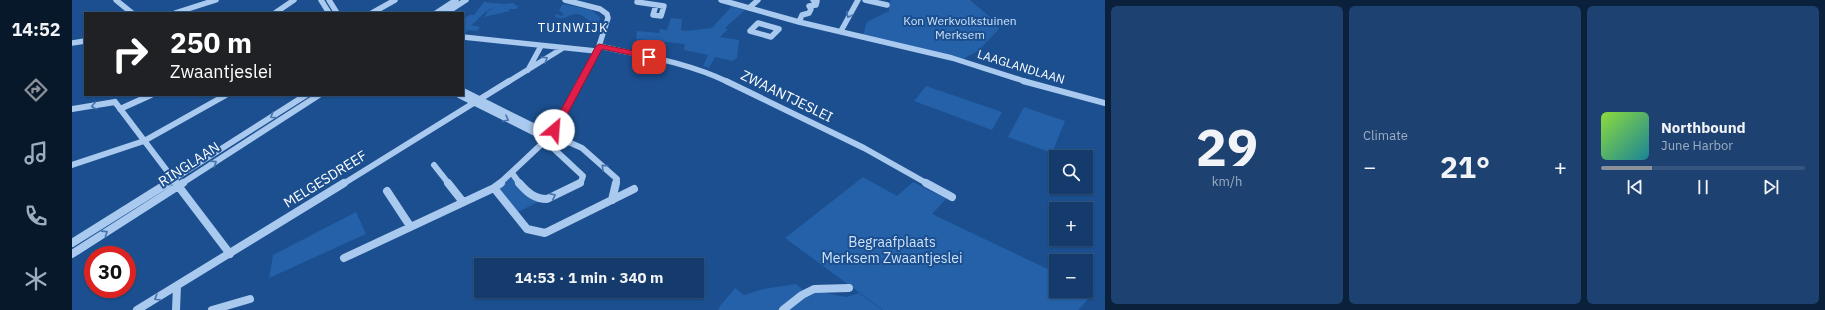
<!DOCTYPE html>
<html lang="en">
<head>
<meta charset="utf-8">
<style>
	:root { --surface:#143b6b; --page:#1d4271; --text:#f1f3f6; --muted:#9dadc1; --line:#33557e; --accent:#8c9099 }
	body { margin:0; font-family:"IBM Plex Sans",sans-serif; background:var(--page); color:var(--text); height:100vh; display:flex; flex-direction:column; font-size:15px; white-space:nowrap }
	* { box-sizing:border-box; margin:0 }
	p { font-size:13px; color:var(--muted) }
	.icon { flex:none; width:22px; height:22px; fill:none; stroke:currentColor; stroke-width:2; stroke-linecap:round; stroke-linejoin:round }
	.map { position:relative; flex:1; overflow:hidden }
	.details { display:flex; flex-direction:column; gap:6px; padding:6px; background:#0b203b; width:720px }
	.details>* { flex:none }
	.hud { position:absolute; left:12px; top:12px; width:380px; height:84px; border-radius:0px; box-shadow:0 1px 3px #0004,0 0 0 1px var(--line); background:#202124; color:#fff; overflow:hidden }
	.tools { position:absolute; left:977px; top:150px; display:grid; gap:8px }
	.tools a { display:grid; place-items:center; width:44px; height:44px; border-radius:0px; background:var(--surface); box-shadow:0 1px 3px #0004,0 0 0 1px var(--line); font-size:20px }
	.speed { position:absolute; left:12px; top:246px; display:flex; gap:8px; font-size:20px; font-weight:700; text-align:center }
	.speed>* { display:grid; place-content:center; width:52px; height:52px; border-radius:50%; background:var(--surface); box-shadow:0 1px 3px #0004,0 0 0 1px var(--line); line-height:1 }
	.speed .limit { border:6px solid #d22; background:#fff; color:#111 }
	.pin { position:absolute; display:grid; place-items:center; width:34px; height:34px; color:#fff; margin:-17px; border-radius:8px; box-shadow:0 2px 6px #0006 }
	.me { position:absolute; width:44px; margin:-22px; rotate:27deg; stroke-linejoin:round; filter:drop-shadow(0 0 3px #0008) }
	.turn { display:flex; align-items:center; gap:14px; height:84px; padding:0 20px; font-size:18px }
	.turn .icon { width:52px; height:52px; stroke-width:2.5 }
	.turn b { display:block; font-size:28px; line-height:34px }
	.big { font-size:30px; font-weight:700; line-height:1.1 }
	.details .widget { flex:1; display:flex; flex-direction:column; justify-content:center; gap:6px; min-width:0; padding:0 14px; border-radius:6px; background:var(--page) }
	.details .dial { align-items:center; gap:0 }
	.dial b { font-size:52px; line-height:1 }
	.song { display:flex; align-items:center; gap:12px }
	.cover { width:48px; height:48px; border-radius:6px; background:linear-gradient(135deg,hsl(90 70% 55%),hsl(190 70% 35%)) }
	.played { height:4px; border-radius:2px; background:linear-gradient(90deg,var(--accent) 25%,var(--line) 25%) }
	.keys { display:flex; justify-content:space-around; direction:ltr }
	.heat { display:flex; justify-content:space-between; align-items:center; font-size:22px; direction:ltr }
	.details .tiles { flex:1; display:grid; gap:6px; grid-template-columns:repeat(3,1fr) }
	.trip { position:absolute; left:402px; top:258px; width:230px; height:40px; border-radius:0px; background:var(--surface); box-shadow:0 1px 3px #0004,0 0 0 1px var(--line); font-weight:700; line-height:40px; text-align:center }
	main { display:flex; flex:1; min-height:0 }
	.menu { display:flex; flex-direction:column; width:72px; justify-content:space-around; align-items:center; background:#08182b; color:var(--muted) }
	.menu .icon { width:28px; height:28px }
	.menu .selected { color:var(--accent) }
	.menu b { font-size:18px; color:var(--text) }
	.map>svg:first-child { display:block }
	.green { fill:#2461a8 }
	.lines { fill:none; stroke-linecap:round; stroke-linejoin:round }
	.minor-far2 { stroke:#a9c9ee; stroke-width:5.5 }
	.minor-far1 { stroke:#a9c9ee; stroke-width:6 }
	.minor { stroke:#a9c9ee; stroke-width:8 }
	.oneway { stroke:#4674ac }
	.route { fill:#e11d48; stroke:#92132f }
	.labels { text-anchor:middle; stroke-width:4; stroke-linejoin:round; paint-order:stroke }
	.far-park-label { font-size:12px; fill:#cfe3fa; stroke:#1b4f8f }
	.far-street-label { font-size:12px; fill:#fff; stroke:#1b4f8f }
	.far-quarter-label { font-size:13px; letter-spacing:1px; fill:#fff; stroke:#1b4f8f }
	.street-label { font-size:14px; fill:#fff; stroke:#1b4f8f }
	.park-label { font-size:14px; fill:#cfe3fa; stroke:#1b4f8f }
</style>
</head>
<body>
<main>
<nav class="menu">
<b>14:52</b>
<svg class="icon selected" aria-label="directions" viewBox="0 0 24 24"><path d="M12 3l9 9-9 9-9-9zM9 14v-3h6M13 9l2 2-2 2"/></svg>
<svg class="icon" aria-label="music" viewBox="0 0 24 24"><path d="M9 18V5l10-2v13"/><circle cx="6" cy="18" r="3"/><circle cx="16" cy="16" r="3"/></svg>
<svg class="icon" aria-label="phone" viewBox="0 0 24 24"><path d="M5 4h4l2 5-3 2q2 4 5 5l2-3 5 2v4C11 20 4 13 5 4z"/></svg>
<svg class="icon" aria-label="climate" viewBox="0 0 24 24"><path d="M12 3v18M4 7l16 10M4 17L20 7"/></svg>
</nav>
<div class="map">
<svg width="1033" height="310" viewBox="0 0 1033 310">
	<rect width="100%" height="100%" fill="#1b4f8f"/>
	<path class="green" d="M819,0H898L925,23L927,29L906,51L891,59L791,35L795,22L817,11V4Z
		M412,2L432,4L442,3L443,5L447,6L444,9H436L438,11L412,17L416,11L422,8C413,9 407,20 399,25L408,27L405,31L397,30L391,34L392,18L398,15H402Z
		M491,4L519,10L528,17L527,23L521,24C516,20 511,14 504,14C495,14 494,22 482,16L485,14L489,16L492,15L487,10Z
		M660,6L673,10L653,28L656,29L648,37L667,40L665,58L661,61L643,57L637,68L631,66L636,55L612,50L613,44L564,39L565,31L587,33L588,29L595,30L599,18L610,19L609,30L613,31L640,28Z
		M854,86L930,112L920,130L842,101Z
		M952,107L993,121L980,153L936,137Z
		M791,177L825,196L841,182L874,199L860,214L984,273V291H1014V288L1023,292L1006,310H811L713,238Z
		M438,178H440L459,199L466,202L446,212L427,189L429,186Z
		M284,212L294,234L197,278L201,255Z
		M724,284L732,291L708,310H646L648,306L663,288L672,295L691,289Z
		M749,292L774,297L787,293L810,310H717L737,294Z"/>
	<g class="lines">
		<path class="minor-far2" d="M44,0L60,13
			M249,0L257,13
			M257,0L265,13
			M493,0L528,9L535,14L536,18L527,46L508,82
			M566,0L565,2L592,6L589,16L581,15L584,5
			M649,0L727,22L880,58L955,82
			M793,0L815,5
			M677,8L686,0
			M103,13L144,0
			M203,13L222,0
			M300,13L323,0
			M364,13L384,0
			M374,13L394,0
			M727,22L730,15L737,13L739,9L737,6L744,5L745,1L741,0
			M686,23L707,29L699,37L678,31Z
			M769,31L786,0
			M391,37L524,51
			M0,43L13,41
			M527,46C571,56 615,62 656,82
			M456,70L469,46
			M436,82L491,48"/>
		<path class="minor-far1" d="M654,81L792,148L856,184
			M951,81L1033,103
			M391,91L465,128L510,148L545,179L544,184
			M387,95L475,139
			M43,102L105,184
			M0,109L43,102
			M48,109L79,95
			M491,138L482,149L511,176L509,182L506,184
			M0,165L72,141L154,95
			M362,165L377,184
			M440,173L448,184
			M94,184L234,95
			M109,184L247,95
			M271,184L437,81
			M427,184L475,139L482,130L508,81"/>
		<path class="minor" d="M104,183L158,254
			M376,183L391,202
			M447,183C455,192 462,199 475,199L508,183
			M854,183L880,197
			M422,188L455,229L473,233L562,189
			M315,191L338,226
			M540,200L544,183
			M0,243L96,183
			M0,254L111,183
			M272,258L422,188L429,183
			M65,310L272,183
			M104,310L105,286
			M140,310L178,299
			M711,310L730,295L742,289L777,288"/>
	</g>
	<defs><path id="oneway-chevron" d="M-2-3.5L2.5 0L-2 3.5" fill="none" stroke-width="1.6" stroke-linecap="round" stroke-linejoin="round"/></defs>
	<g class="oneway">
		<use href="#oneway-chevron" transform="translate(777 15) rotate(118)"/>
		<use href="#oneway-chevron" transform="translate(473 59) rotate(-32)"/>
		<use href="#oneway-chevron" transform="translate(22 106) rotate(170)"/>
		<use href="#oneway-chevron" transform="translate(201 116) rotate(148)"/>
		<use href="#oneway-chevron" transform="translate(434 119) rotate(28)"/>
		<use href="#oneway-chevron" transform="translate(142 163) rotate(-33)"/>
		<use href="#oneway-chevron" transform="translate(532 167) rotate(-138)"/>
		<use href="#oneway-chevron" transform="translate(481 196) rotate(-24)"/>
		<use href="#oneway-chevron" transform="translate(33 233) rotate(-33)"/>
		<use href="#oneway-chevron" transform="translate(85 298) rotate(149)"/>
	</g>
	<path class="route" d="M527,44L577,54L581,57L577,59L530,49L487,130L485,131H479L478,130L524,46Z"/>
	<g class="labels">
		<g class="far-park-label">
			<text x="888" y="25">Kon Werkvolkstuinen<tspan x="888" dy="14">Merksem</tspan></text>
		</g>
		<g class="far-street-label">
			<text transform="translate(949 67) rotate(17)" y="4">LAAGLANDLAAN</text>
		</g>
		<g class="far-quarter-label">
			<text x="501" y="32">TUINWIJK</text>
		</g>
		<g class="street-label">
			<text transform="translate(715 96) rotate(26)" y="5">ZWAANTJESLEI</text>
			<text transform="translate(117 164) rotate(-33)" y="5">RINGLAAN</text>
			<text transform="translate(253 179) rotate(-32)" y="5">MELGESDREEF</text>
		</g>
		<g class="park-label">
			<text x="820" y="247">Begraafplaats<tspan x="820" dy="16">Merksem Zwaantjeslei</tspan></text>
		</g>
	</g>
</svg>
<div class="tools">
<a><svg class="icon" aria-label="search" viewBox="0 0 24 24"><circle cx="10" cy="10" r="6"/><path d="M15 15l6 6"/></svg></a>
<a>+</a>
<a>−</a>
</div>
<div class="speed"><div class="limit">30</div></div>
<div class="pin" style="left:577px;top:57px;background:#d93025"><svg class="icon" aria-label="arrive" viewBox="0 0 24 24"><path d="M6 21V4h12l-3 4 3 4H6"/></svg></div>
<svg class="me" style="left:482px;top:130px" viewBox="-20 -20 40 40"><circle r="19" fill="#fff"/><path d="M0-13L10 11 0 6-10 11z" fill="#e11d48"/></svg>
<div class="trip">14:53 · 1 min · 340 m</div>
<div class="hud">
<div class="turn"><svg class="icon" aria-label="right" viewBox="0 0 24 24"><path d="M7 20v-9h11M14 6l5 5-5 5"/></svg><div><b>250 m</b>Zwaantjeslei</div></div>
</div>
</div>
<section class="details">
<div class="tiles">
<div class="widget dial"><b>29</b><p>km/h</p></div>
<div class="widget"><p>Climate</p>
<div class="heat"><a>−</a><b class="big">21°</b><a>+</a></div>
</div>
<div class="widget">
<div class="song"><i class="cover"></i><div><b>Northbound</b><p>June Harbor</p></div></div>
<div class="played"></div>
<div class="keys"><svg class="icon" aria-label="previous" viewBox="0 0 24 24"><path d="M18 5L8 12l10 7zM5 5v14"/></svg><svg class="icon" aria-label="pause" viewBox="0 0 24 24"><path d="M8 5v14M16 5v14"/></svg><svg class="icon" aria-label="next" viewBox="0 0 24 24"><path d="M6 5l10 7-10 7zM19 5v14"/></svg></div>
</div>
</div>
</section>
</main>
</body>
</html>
